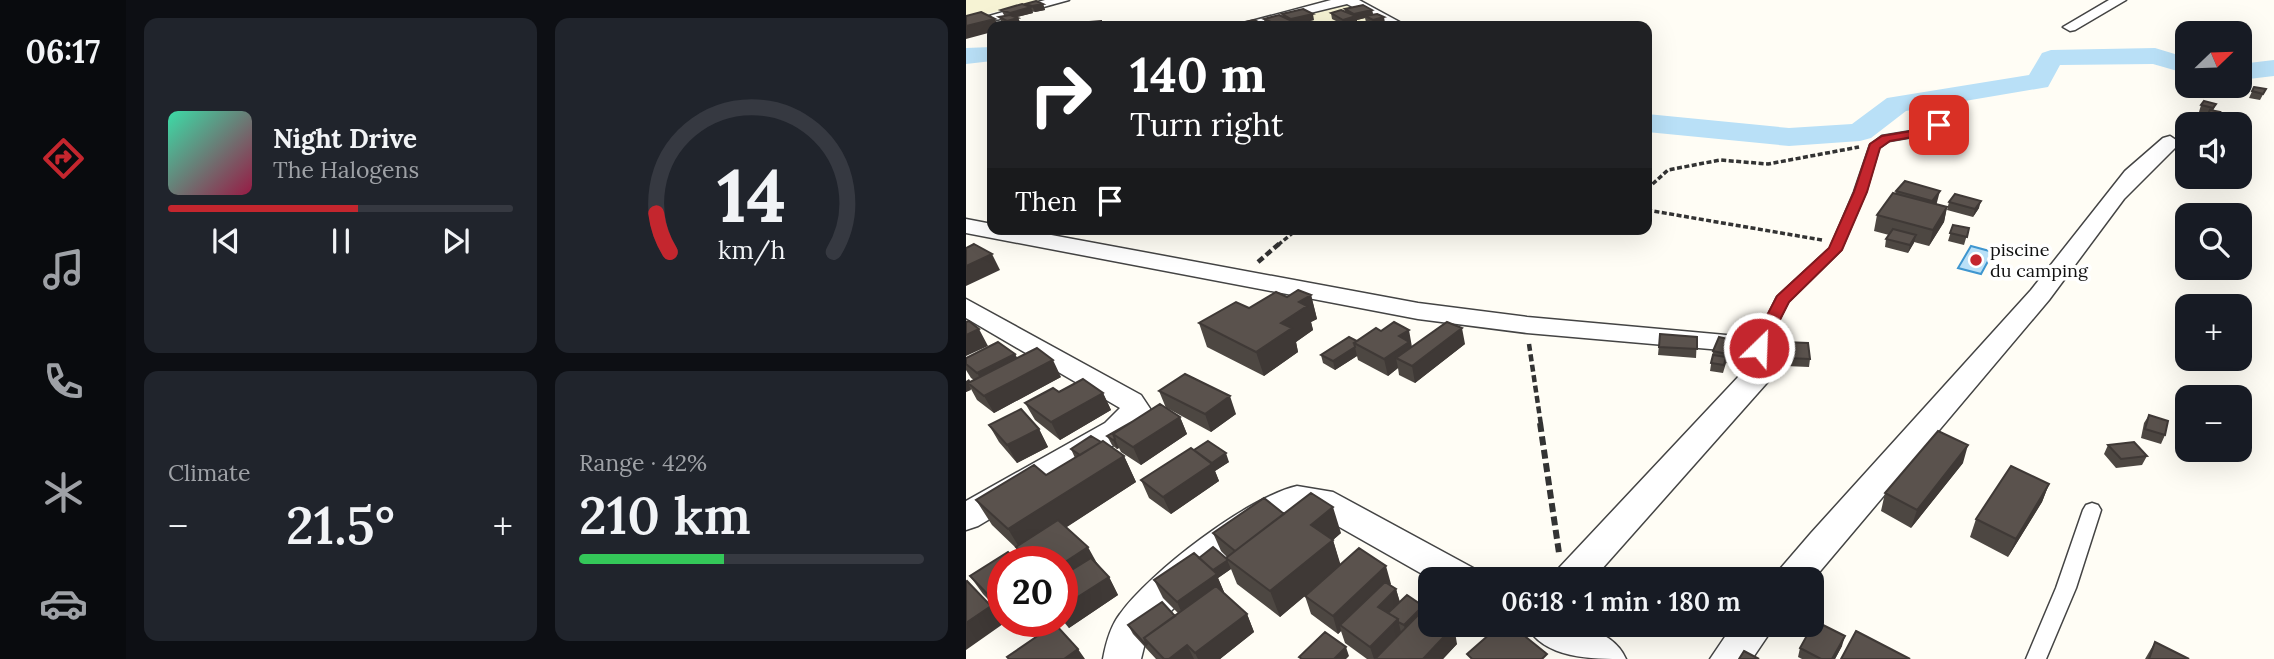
<!DOCTYPE html>
<html lang="en">
<head>
<meta charset="utf-8">
<style>
	:root { --surface:#171b24; --page:#20242c; --text:#f1f3f6; --muted:#9ea1a6; --line:#363941; --accent:#c4262e }
	body { margin:0; font-family:Lora,serif; background:var(--page); color:var(--text); height:100vh; display:flex; flex-direction:column; font-size:26px; white-space:nowrap }
	* { box-sizing:border-box; margin:0 }
	p { font-size:23px; color:var(--muted) }
	.icon { flex:none; width:38px; height:38px; fill:none; stroke:currentColor; stroke-width:2; stroke-linecap:round; stroke-linejoin:round }
	.map { position:relative; flex:1; overflow:hidden }
	.drawer { display:flex; flex-direction:column; gap:18px; padding:18px; background:#0d0f14; width:840px }
	.drawer>* { flex:none }
	.hud { position:absolute; left:21px; top:21px; width:665px; height:214px; border-radius:14px; box-shadow:0 7px 28px #0002; background:#202124; color:#fff; overflow:hidden }
	.needle { width:46px; rotate:67deg }
	.fabs { position:absolute; left:1209px; top:21px; display:grid; gap:14px }
	.fabs a { display:grid; place-items:center; width:77px; height:77px; border-radius:14px; background:var(--surface); box-shadow:0 7px 28px #0002; font-size:35px }
	.speed { position:absolute; left:21px; top:546px; display:flex; gap:14px; font-size:35px; font-weight:700; text-align:center }
	.speed>* { display:grid; place-content:center; width:91px; height:91px; border-radius:50%; background:var(--surface); box-shadow:0 7px 28px #0002; line-height:1 }
	.speed .limit { border:10px solid #d22; background:#fff; color:#111 }
	.pin { position:absolute; display:grid; place-items:center; width:60px; height:60px; color:#fff; margin:-30px; border-radius:14px; box-shadow:0 4px 10px #0006 }
	.me { position:absolute; width:77px; margin:-38px; rotate:24deg; stroke-linejoin:round; filter:drop-shadow(0 0 5px #0008) }
	.turn { display:flex; align-items:center; gap:24px; height:147px; padding:0 28px; font-size:32px }
	.turn .icon { width:91px; height:91px; stroke-width:2.5 }
	.turn b { display:block; font-size:49px; line-height:60px }
	.then { display:flex; align-items:center; height:66px; padding:0 28px; background:#0003; gap:14px; font-size:26px }
	.big { font-size:52px; font-weight:600; line-height:1.1 }
	.drawer .widget { flex:1; display:flex; flex-direction:column; justify-content:center; gap:10px; min-width:0; padding:0 24px; border-radius:14px; background:var(--page) }
	.drawer .dial { align-items:center; gap:0 }
	.dial svg { height:182px; overflow:visible; fill:none; stroke:var(--line); stroke-width:7; stroke-linecap:round; text-anchor:middle }
	.dial text { fill:var(--text); stroke:none }
	.song { display:flex; align-items:center; gap:21px }
	.cover { width:84px; height:84px; border-radius:10px; background:linear-gradient(135deg,hsl(160 70% 55%),hsl(340 70% 35%)) }
	.played { height:7px; border-radius:4px; background:linear-gradient(90deg,var(--accent) 55%,var(--line) 55%) }
	.keys { display:flex; justify-content:space-around; direction:ltr }
	.heat { display:flex; justify-content:space-between; align-items:center; font-size:38px; direction:ltr }
	.charge { height:10px; border-radius:5px; background:linear-gradient(90deg,#34c759 42%,var(--line) 0) }
	.drawer .tiles { flex:1; display:grid; gap:18px; grid-template-columns:repeat(2,1fr) }
	.trip { position:absolute; left:452px; top:567px; width:406px; height:70px; border-radius:14px; background:var(--surface); box-shadow:0 7px 28px #0002; font-weight:600; line-height:70px; text-align:center }
	main { display:flex; flex:1; min-height:0 }
	.tab-bar { display:flex; flex-direction:column; width:126px; justify-content:space-around; align-items:center; background:#090b0e; color:var(--muted) }
	.tab-bar .icon { width:49px; height:49px }
	.tab-bar .selected { color:var(--accent) }
	.tab-bar b { font-size:32px; color:var(--text) }
	.map>svg:first-child { display:block }
	.farmland { fill:#f6f3d4 }
	.water { fill:#b9e0f7; stroke:#3f96cf; stroke-width:2 }
	.lines { fill:none; stroke-linecap:round; stroke-linejoin:round }
	.river { fill:#b9e0f7; fill-rule:evenodd }
	.service-casing { stroke:#444; stroke-width:3 }
	.minor-casing { stroke:#444; stroke-width:3 }
	.path-far2 { stroke:#333; stroke-width:3.5; stroke-dasharray:5 2.5; stroke-linecap:butt }
	.path-far1 { stroke:#333; stroke-width:4.5; stroke-dasharray:7 3.5; stroke-linecap:butt }
	.path { stroke:#333; stroke-width:6; stroke-dasharray:9 4.5; stroke-linecap:butt }
	.service { fill:#fff; fill-rule:evenodd }
	.minor { fill:#fff; fill-rule:evenodd }
	.wall { fill:#4d4742 }
	.shaded-wall { fill:#3f3936 }
	.building { fill:#5a524d; stroke:#3f3936; stroke-width:2 }
	.route { fill:#c4262e; stroke:#7f191e; stroke-width:2 }
	.poi-dot { fill:#c4262e; stroke:#fff; stroke-width:2.5 }
	.labels { text-anchor:middle; stroke-width:7; stroke-linejoin:round; paint-order:stroke }
	.poi-label { font-size:18px; fill:#111; stroke:#fff; text-anchor:start }
</style>
</head>
<body>
<main>
<nav class="tab-bar">
<b>06:17</b>
<svg class="icon selected" aria-label="directions" viewBox="0 0 24 24"><path d="M12 3l9 9-9 9-9-9zM9 14v-3h6M13 9l2 2-2 2"/></svg>
<svg class="icon" aria-label="music" viewBox="0 0 24 24"><path d="M9 18V5l10-2v13"/><circle cx="6" cy="18" r="3"/><circle cx="16" cy="16" r="3"/></svg>
<svg class="icon" aria-label="phone" viewBox="0 0 24 24"><path d="M5 4h4l2 5-3 2q2 4 5 5l2-3 5 2v4C11 20 4 13 5 4z"/></svg>
<svg class="icon" aria-label="climate" viewBox="0 0 24 24"><path d="M12 3v18M4 7l16 10M4 17L20 7"/></svg>
<svg class="icon" aria-label="car" viewBox="0 0 24 24"><path d="M5 17H2v-5l4-1 3-4h7l3 4 3 1v5h-3M9 17h6M6 11h13"/><circle cx="7" cy="17" r="2"/><circle cx="17" cy="17" r="2"/></svg>
</nav>
<section class="drawer">
<div class="tiles">
<div class="widget">
<div class="song"><i class="cover"></i><div><b>Night Drive</b><p>The Halogens</p></div></div>
<div class="played"></div>
<div class="keys"><svg class="icon" aria-label="previous" viewBox="0 0 24 24"><path d="M18 5L8 12l10 7zM5 5v14"/></svg><svg class="icon" aria-label="pause" viewBox="0 0 24 24"><path d="M8 5v14M16 5v14"/></svg><svg class="icon" aria-label="next" viewBox="0 0 24 24"><path d="M6 5l10 7-10 7zM19 5v14"/></svg></div>
</div>
<div class="widget dial"><svg viewBox="0 0 100 80">
<path d="M14 69A42 42 0 1 1 86 69"/>
<path d="M14 69A42 42 0 0 1 8 52" stroke="#c4262e"/>
<text x="50" y="56" font-size="32" font-weight="700">14</text>
<text x="50" y="72" font-size="11">km/h</text>
</svg></div>
<div class="widget"><p>Climate</p>
<div class="heat"><a>−</a><b class="big">21.5°</b><a>+</a></div>
</div>
<div class="widget"><p>Range · 42%</p><b class="big">210 km</b><div class="charge"></div></div>
</div>
</section>
<div class="map">
<svg width="1308" height="659" viewBox="0 0 1308 659">
	<rect width="100%" height="100%" fill="#fffdf5"/>
	<path class="farmland" d="M0,0H79L0,19Z
		M379,3L424,26H285Z"/>
	<path class="water" d="M1005,246L1027,252L1015,274L992,268Z"/>
	<g class="lines">
		<path class="river" d="M26,47V61L0,64V48Z
			M1189,48L1222,58V74L1187,64L1094,65L1082,87L940,111L905,138L894,141L823,146L681,132V114L823,128L886,124L921,98L1063,75L1076,53L1085,50Z
			M1308,60V76L1274,80V64Z"/>
		<g class="service-casing">
			<path id="service" d="M973,122L976,123V127L958,135L923,141L913,148L900,192L875,250L822,302L798,351H788L786,348L811,297L864,248L888,192L904,145L916,136L952,130Z
				M1126,503L1132,505L1135,510L1110,588L1080,659H1060L1090,588L1117,510L1120,505Z"/>
		</g>
		<g class="minor-casing">
			<path id="minor" d="M79,0H103L23,22L16,18Z
				M365,0H393L441,26H423L381,4L291,26H267Z
				M1143,0H1160L1109,30L1104,31L1097,27Z
				M1204,136L1213,142L1211,146L1158,199L1083,300L845,582V579H809L814,569L845,533L1065,290L1159,171L1197,138Z
				M0,219L26,224V229H53L452,303L561,317L782,337L806,345L817,358L807,376L627,579H587L592,569L789,359L767,351L561,333L452,319L0,233Z
				M0,299L175,395L185,410L161,437L12,526L0,530V501L139,423L154,408L0,318Z
				M331,486L367,492L509,569L514,579H465L347,512L333,511L303,527L232,584L181,635L175,659H137C140,643 144,627 154,614C183,573 282,497 331,486Z
				M560,625C594,623 644,623 660,659C626,659 578,659 560,625Z
				M767,625H809L786,659H744Z"/>
		</g>
		<path class="path-far2" d="M681,189L702,170L754,160L802,164L893,147
			M681,210L856,240
			M312,245L329,231L337,229"/>
		<path class="path-far1" d="M292,262L314,243
			M563,344L575,425"/>
		<path class="path" d="M574,423L593,553"/>
		<use href="#service" class="service"/>
		<use href="#minor" class="minor"/>
	</g>
	<path class="wall" d="M59,4H77L79,10L69,12L66,11L67,13L51,17L52,18L55,24L43,26L36,23L33,17L39,16L38,15L35,10L60,6Z
		M379,9L406,10L407,14L419,23L408,26L400,22L399,18L391,20V22L378,25L366,19L365,13L379,12Z
		M316,14L348,20L327,25V26H302L299,25L298,19L317,17Z
		M1288,87L1300,89L1294,100L1283,98Z
		M1250,104L1247,111L1254,112L1251,118V124H1224L1225,121L1242,116V114L1233,112L1235,105Z
		M939,181L971,204L981,207L978,222L963,246L948,242L942,253L919,247L920,239L923,235L908,231L911,215L929,194L930,191Z
		M983,202L1013,208L1007,217L981,210Z
		M987,225L1003,228L998,245L982,241Z
		M345,295L351,319L345,322L347,330L330,342L332,352L298,376L241,347L233,323L321,297Z
		M694,334L731,337L730,358L692,355Z
		M391,341L446,347L499,344L449,383L433,375L432,368L422,376L392,360L391,356L369,370L357,363L355,355Z
		M775,342V351L769,365L760,363L757,373L744,371L747,351Z
		M818,342L844,359L843,367L819,366L817,350Z
		M49,354L51,358L95,377L28,413L11,400L5,389L0,392V381L5,382L8,380L5,378L0,370V358Z
		M193,391L270,414L245,432L201,408L214,417L221,434L175,465L155,452L153,448L151,449L146,445L141,436L170,420L200,408Z
		M137,393L145,410L94,440L69,420L59,403Z
		M1183,415L1199,435L1195,444L1175,438L1178,423Z
		M23,425L73,429L82,447L51,463L33,442Z
		M1142,445L1181,456L1176,465L1150,468L1138,454Z
		M105,449L158,456L170,482L100,527L143,577L152,595L103,628L96,620V562H59L50,548L26,525L10,500L80,475L109,458Z
		M228,450L263,462L249,471L253,481L205,514L183,498L175,480Z
		M997,463L945,528L915,511L919,493Z
		M1083,484L1076,502L1042,557L1004,537L1010,519Z
		M318,514L375,533L367,540L374,565L425,584L424,585L430,589L434,602L458,609L491,644L477,659H401L379,643L375,631L372,634L345,614L339,596L344,591L314,617L271,584L265,569L252,578L258,592L257,593L281,614L288,632L254,659H190L167,634L162,625L209,616L212,613L197,598L188,580L233,558L261,559V557L255,551L247,533Z
		M37,562V615L17,594L4,576Z
		M1189,642L1223,659H1179Z
		M876,646L869,659H836L832,657L834,648Z"/>
	<path class="shaded-wall" d="M77,4L79,10L69,12L66,6Z
		M65,7L67,13L47,18L44,13Z
		M406,10L407,16H399V18L391,20V22L378,25L377,20L389,17L388,14Z
		M347,14L348,20L327,25V26H312V25L326,21L325,19Z
		M25,15L26,19H29L32,26H26V32L0,39V26Z
		M418,17L419,23L408,26L407,20Z
		M52,18L55,24L43,26L41,21Z
		M974,191L970,206L962,216L966,201Z
		M1015,201L1013,208L1007,217L1009,209Z
		M981,207L978,222L963,246L967,230Z
		M950,235L948,243L942,253L944,245Z
		M26,254L34,270L0,286V266Z
		M345,295L351,319L345,322L347,330L330,342L332,352L298,376L290,352L333,302Z
		M0,320L6,332L13,329L22,346L0,356Z
		M496,328L499,344L449,383L446,366Z
		M443,330L446,347L430,358L432,368L422,376L418,359L433,336Z
		M775,342V351L769,365L770,356Z
		M389,347L391,356L369,370L367,361Z
		M49,354L58,371L21,390L11,373Z
		M87,360L95,377L28,413L18,396Z
		M3,379L8,388L2,383L5,390L0,392V381Z
		M137,393L145,410L94,440L85,422Z
		M264,396L270,414L245,432L239,414Z
		M214,417L221,434L175,465L167,447Z
		M73,429L82,447L51,463L41,445Z
		M149,439L153,448L151,449L147,440Z
		M1002,445L997,463L945,528L951,510Z
		M260,453L263,462L249,471L253,481L205,514L197,497Z
		M158,456L170,482L58,555L42,529Z
		M1083,484L1076,502L1042,557L1050,539Z
		M367,507L375,533L361,545L367,540L375,566L314,617L304,591L345,525Z
		M122,547L132,565L96,589V564Z
		M261,560L265,569L252,578L258,592L219,620L211,602L244,572Z
		M420,566L425,584L378,628L374,625L375,631L372,634L367,616Z
		M143,577L152,595L103,628L96,617V607Z
		M430,589L435,607L425,617L412,607Z
		M25,606L37,624L0,650V623Z
		M457,606L459,615L440,635L438,625Z
		M281,614L288,632L254,659H232L229,653Z
		M432,619L436,637L415,659H408L404,647Z
		M488,626L491,644L477,659H457Z
		M879,636L876,646L869,659H866Z
		M221,645L228,659H203Z
		M380,647L383,656L380,659H368Z
		M112,649L119,659H98Z"/>
	<path class="building" d="M70,1L77,4L66,6L59,4Z
		M56,4L65,7L44,13L35,10Z
		M397,5L406,10L388,14L379,9Z
		M337,9L347,14L325,19L316,14Z
		M375,10L390,16L377,20L365,13Z
		M15,12L29,19L0,26V16Z
		M411,14L418,17L407,20L399,16Z
		M44,15L52,18L41,21L33,17Z
		M313,15L326,21L312,25L298,19Z
		M288,20L300,26H275L269,24Z
		M135,21V26H124V22Z
		M1288,87L1300,89L1297,94L1286,91Z
		M1238,101L1250,104L1247,108L1235,105Z
		M1244,110L1254,112L1251,116L1242,114Z
		M1231,113L1254,118L1250,124H1238L1225,121Z
		M939,181L974,191L966,201L930,191Z
		M927,193L981,207L967,230L911,215Z
		M989,194L1015,201L1009,209L983,202Z
		M987,225L1003,228L1001,237L984,233Z
		M927,229L950,235L944,245L920,239Z
		M8,244L26,254L0,266V248Z
		M332,290L345,295L333,302L341,306L315,323L326,328L290,352L233,323L270,302L283,308L310,292L321,297Z
		M3,321L13,329L0,335V322Z
		M428,322L443,330L433,336L443,342L418,359L388,343L410,328L415,331Z
		M481,322L496,328L446,366L430,358Z
		M694,334L731,337V349L693,347Z
		M383,337L391,341L388,343L389,347L367,361L355,355Z
		M753,337L775,342L770,356L747,351Z
		M32,342L49,354L11,373L0,364V358Z
		M818,342L842,343L844,359L820,358Z
		M71,348L87,360L18,396L2,383Z
		M747,355L760,357L758,365L745,363Z
		M219,374L264,396L239,414L193,391Z
		M117,379L137,393L85,422L59,403L87,388L93,392Z
		M194,404L214,417L167,447L147,434Z
		M55,409L73,429L41,445L23,425Z
		M1183,415L1202,421L1199,435L1179,429Z
		M169,420L147,434L149,439L147,440L141,436Z
		M972,431L1002,445L951,510L919,493Z
		M125,436L135,442L114,455L105,449Z
		M137,441L158,456L42,529L10,500L68,465L80,475Z
		M242,441L260,453L246,463L228,450Z
		M1168,442L1181,456L1155,459L1142,445Z
		M225,448L246,464L197,497L175,480Z
		M1045,466L1083,484L1050,539L1010,519Z
		M345,493L367,507L345,525L367,540L304,591L260,558Z
		M298,498L318,514L269,551L247,533Z
		M92,520L122,547L96,564V562H65L50,547Z
		M247,547L262,560L247,570L233,558Z
		M393,548L420,566L367,616L339,596Z
		M42,552L53,562H37V603L33,606L4,576Z
		M228,553L251,574L211,602L188,580Z
		M125,558L143,577L96,607V576Z
		M1,581L25,606L0,623V582Z
		M419,582L430,589L412,607L432,619L404,647L374,625Z
		M250,586L281,614L229,653L221,645L203,659H198L178,638Z
		M441,595L457,606L438,625L432,622V619L422,613Z
		M196,602L209,616L178,638L181,644L180,645L162,625Z
		M459,608L464,611V625H486L488,626L457,659H409Z
		M849,621L879,636L866,659H855L834,648Z
		M89,624L112,649L98,659H43L41,657Z
		M534,625H545L581,654L576,659H506L501,654Z
		M890,631L944,659H875Z
		M359,632L380,647L368,659H336L333,657Z
		M1189,642L1223,659H1183Z
		M778,651L793,659H773Z"/>
	<path class="route" d="M973,122L977,123V128L958,135L924,141L914,148L901,192L876,250L823,302L798,351H787L784,348L811,296L863,248L888,192L904,144L916,136L952,130Z"/>
	<circle class="poi-dot" cx="1010" cy="260" r="7"/>
	<g class="labels">
		<g class="poi-label">
			<text x="1024" y="256">piscine<tspan x="1024" dy="21">du camping</tspan></text>
		</g>
	</g>
</svg>
<div class="fabs">
<a><svg class="needle" viewBox="-14 -14 28 28"><path d="M0-13l5 13h-10z" fill="#e53935"/><path d="M0 13l5-13h-10z" fill="#9ea1a6"/></svg></a>
<a><svg class="icon" aria-label="sound" viewBox="0 0 24 24"><path d="M4 9h4l5-4v14l-5-4H4zM17 9q2 3 0 6"/></svg></a>
<a><svg class="icon" aria-label="search" viewBox="0 0 24 24"><circle cx="10" cy="10" r="6"/><path d="M15 15l6 6"/></svg></a>
<a>+</a>
<a>−</a>
</div>
<div class="speed"><div class="limit">20</div></div>
<div class="pin" style="left:973px;top:125px;background:#d93025"><svg class="icon" aria-label="arrive" viewBox="0 0 24 24"><path d="M6 21V4h12l-3 4 3 4H6"/></svg></div>
<svg class="me" style="left:793px;top:348px" viewBox="-20 -20 40 40"><circle r="17" fill="#c4262e" stroke="#fff" stroke-width="3"/><path d="M0-11L8 9 0 5-8 9z" fill="#fff"/></svg>
<div class="trip">06:18 · 1 min · 180 m</div>
<div class="hud">
<div class="turn"><svg class="icon" aria-label="right" viewBox="0 0 24 24"><path d="M7 20v-9h11M14 6l5 5-5 5"/></svg><div><b>140 m</b>Turn right</div></div>
<div class="then">Then<svg class="icon" aria-label="arrive" viewBox="0 0 24 24"><path d="M6 21V4h12l-3 4 3 4H6"/></svg></div>
</div>
</div>
</main>
</body>
</html>
